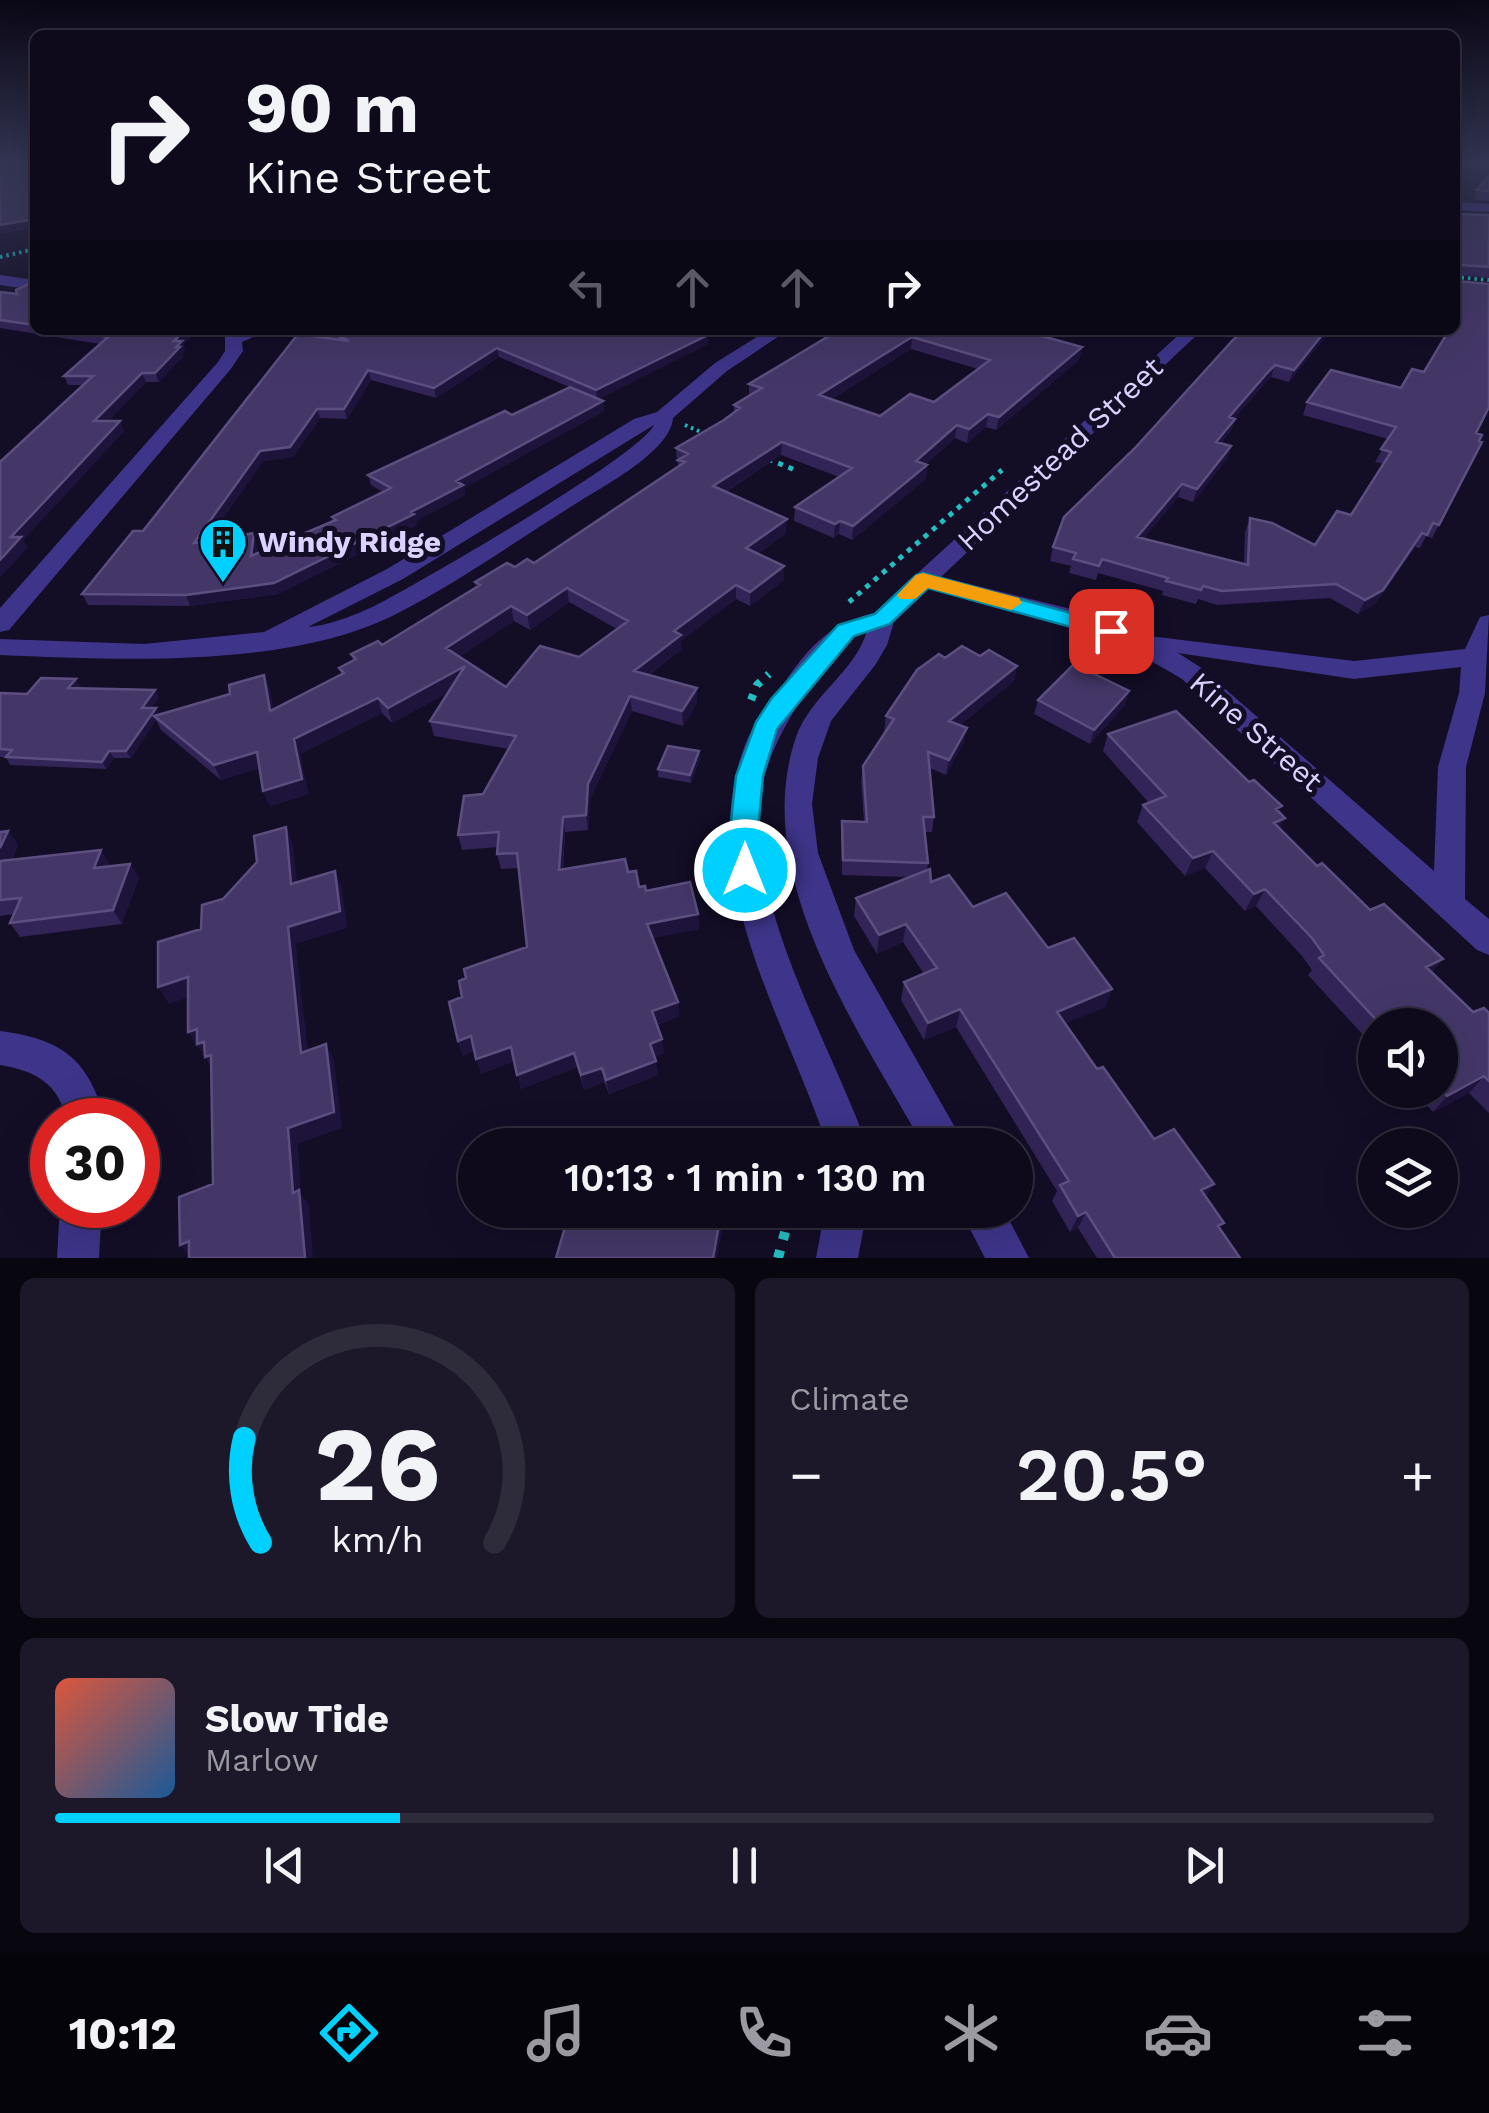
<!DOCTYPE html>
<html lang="en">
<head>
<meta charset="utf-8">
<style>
	:root { --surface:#0e0a1c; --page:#1c1829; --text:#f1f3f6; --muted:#9b9aa3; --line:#2e2b3b; --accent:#00d0fd }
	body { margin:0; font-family:"Work Sans",sans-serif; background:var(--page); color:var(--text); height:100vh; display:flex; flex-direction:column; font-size:38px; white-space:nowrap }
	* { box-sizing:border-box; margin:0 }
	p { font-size:32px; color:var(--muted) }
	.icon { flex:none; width:55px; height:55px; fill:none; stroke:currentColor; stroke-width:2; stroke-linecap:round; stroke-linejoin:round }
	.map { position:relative; height:1258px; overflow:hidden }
	.drawer { display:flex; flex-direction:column; gap:20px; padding:20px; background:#08060f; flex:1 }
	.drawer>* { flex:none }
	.guide { position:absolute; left:30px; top:30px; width:1430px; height:305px; border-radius:15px; box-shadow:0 10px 40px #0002,0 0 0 2px var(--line); background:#0e0a1c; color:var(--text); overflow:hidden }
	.tools { position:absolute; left:1358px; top:1008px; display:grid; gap:20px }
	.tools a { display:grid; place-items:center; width:100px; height:100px; border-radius:50%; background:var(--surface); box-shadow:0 10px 40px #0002,0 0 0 2px var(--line); font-size:50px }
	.speed { position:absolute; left:30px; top:1098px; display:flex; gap:20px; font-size:50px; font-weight:700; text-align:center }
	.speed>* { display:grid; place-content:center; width:130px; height:130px; border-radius:50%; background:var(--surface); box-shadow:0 10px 40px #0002,0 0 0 2px var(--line); line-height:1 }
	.speed .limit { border:15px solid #d22; background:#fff; color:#111 }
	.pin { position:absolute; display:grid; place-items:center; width:85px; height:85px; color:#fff; margin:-42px; border-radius:20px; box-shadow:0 5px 15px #0006 }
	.me { position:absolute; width:110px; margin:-55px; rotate:0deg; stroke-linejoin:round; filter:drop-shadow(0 0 8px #0008) }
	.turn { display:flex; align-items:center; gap:35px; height:210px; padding:0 50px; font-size:45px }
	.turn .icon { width:130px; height:130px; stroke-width:2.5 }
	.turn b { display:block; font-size:70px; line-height:85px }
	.lanes { display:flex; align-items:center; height:95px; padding:0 50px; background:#0003; justify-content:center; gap:50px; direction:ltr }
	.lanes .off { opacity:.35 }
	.big { font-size:75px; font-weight:600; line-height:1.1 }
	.drawer .card { flex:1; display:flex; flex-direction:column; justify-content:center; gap:15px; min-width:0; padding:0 35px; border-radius:15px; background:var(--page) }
	.drawer .dial { align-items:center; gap:0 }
	.dial svg { height:260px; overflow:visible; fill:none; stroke:var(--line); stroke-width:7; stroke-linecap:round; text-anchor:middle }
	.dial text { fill:var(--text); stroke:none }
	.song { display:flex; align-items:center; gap:30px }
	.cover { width:120px; height:120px; border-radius:15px; background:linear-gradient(135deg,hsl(10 70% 55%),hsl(210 70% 35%)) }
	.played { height:10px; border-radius:5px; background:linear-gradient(90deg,var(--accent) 25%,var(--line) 25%) }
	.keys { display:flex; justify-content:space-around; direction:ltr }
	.heat { display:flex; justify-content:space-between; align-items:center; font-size:55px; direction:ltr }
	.drawer .tiles { flex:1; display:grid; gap:20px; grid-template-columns:1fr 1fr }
	.card:last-child { grid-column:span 2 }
	.trip { position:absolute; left:458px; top:1128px; width:575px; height:100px; border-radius:50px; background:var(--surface); box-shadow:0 10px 40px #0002,0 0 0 2px var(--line); font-weight:600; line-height:100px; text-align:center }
	.tab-bar { display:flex; height:160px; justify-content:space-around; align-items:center; background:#06040b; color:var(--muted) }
	.tab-bar .icon { width:70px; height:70px }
	.tab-bar .active { color:var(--accent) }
	.tab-bar b { font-size:45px; color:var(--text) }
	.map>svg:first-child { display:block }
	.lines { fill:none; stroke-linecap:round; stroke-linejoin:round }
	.path-far3 { stroke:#24bec1; stroke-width:4; stroke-dasharray:2.5 4; stroke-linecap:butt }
	.path-far2 { stroke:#24bec1; stroke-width:5; stroke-dasharray:5 6; stroke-linecap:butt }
	.path-far1 { stroke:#24bec1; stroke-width:8; stroke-dasharray:6 9; stroke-linecap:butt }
	.path { stroke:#24bec1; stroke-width:10; stroke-dasharray:8 11; stroke-linecap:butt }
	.minor { fill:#3e3489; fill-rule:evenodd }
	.wall { fill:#322456; fill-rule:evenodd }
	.shaded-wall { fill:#1e133b }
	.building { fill:#443768; stroke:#5c4f80; stroke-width:2.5; fill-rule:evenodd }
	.route { fill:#00d0fd; stroke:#0087a4; stroke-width:2.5 }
	.slow { fill:#f59e0b }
	.labels { text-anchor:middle; stroke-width:10; stroke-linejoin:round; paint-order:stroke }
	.street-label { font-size:30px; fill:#dbd2ff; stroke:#130d26 }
	.poi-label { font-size:30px; font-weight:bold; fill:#dbd2ff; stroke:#130d26; text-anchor:start }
</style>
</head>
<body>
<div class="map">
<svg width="1489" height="1258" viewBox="0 0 1489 1258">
	<rect width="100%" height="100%" fill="#130d26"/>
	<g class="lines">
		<path class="path-far3" d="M0,257L35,249
			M1455,277L1489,280
			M685,425L710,436"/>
		<path class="path-far2" d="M768,459L795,470
			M849,602L1002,470"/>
		<path class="path-far1" d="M751,700L757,685L769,674"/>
		<path class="path" d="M778,1258L791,1210"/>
		<path class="minor" d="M1469,162L1455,175L1456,162Z
			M1455,202L1489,204V212L1455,210Z
			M0,275L35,280V290L0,285Z
			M225,330H269L242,342L243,351L230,370L9,630L0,632V608L218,362L225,351Z
			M768,330H788L727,371L673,418C671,450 606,485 580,501C520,538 461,581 398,613C291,669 119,660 0,655V639L144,644L264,632L387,569L634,419L657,412L715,363ZM654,425C639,456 424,580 382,602C361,613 332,625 308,627L403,579Z
			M1184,330H1202L941,577L1071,609L1141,635L1354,661L1465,649L1480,617L1489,615L1485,693L1466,767L1465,899L1489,919V955L1477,950L1182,679C1103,630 1018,611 929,589L894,622L887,645L876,664L831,721L818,758L812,804L818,853L854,950L965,1145H923C858,1029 749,875 796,737C811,695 855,672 867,631C838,641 815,676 800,701C781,732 765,762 760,799C747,904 831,1046 867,1145H827C786,1020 694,879 745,745C752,726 767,709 778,693C803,653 826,624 874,613ZM1178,653L1354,679L1461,667L1459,693L1438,767L1434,871L1200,667Z
			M0,1031C62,1039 89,1059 105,1120H67C58,1083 36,1071 0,1065Z
			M60,1205H102L99,1258H57Z
			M825,1210H867L858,1258H816Z
			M960,1210H1004L1029,1258H985Z"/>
	</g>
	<path class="wall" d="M1489,175V201L1473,199L1477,190Z
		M1489,215V278L1457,275L1476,433L1479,441L1482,442L1432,538L1426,536L1420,548L1415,547L1376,603L1358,614L1330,598L1217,605L1198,599L1196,604L1162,595L1163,591L1098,573L1096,580L1069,573L1071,566L1050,561L1053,547L1135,448L1331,330L1289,382L1271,377L1264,384L1234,419L1231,431L1221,443L1231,446L1227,459L1193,502L1178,497L1143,539L1244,563L1245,532L1250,518L1315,545L1351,515L1384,464L1375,462L1388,439L1303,415L1307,402L1401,388L1424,372L1448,333L1418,330H1455V216Z
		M35,281V330H191L192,335L183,344L185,350L182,354L183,357L159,382H146L108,421L124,431L23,540L27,548L0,577L83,385H68L64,376L100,344L0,328V292L17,294Z
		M310,330H719L708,337V344L598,399L603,401L604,411L464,488L465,495L416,521L417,525L278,594L190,606L88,605L82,594L325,338ZM499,357L569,387L512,415L368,475L371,485L383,492L332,517L333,521L257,554L258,544L207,541L263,461L293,457L320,418L347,419L371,380L436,398Z
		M839,330L1082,347L1079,360L996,430L986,427L967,443L955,438L925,465H927L926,479L852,540L839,534L834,538L794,521L795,507L839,477L781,455L726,492L786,533L758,554L784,580L750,606L736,599L681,641V650L649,675L697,688V703L683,726L632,711L590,799L588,830L565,832L563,869L628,872L639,887L698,914L699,929L652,938L678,1002L679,1016L657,1025L664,1053L655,1057L658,1075L609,1094L604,1082L584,1090L577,1067L521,1089L514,1061L481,1074L474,1051L463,1056L458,1041L466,978L527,947L519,868L501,869L497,854L498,847L462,850L458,835L509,749L434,736L430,721L449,692L392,723L382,713L300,754L308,794L270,806L263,791L260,768L221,780L161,730L156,720L131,758H114L106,769L10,765L6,757H0V693L27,694L80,686L78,688L155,690L159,698L151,708L158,714L230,694L264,675L270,690L273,709L341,674L339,668L353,661L351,654L382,645L476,587L475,582L515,567L534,563L678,466V463L677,462L676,448L724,420L734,412V405L749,396V384ZM911,349L978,369L934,402L880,416L832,399ZM569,602L617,629L579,657L506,687L459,657L514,621L530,630Z
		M980,656L1017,666L1014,681L960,725L964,742L946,775L930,768L934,817L932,832H925L928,863L927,870L931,882L1048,948L1112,989L1105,1007L1066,1023L1097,1069L1154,1139L1214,1184L1206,1196L1220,1229L1240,1258H1097L1078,1228L1070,1232L1052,1201L1057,1191L956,1027L924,1040L901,1000L904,982L924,974L903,942L877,954L854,916L856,898L909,877L842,875L841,836L842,821L864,822L861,781L863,766L886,732L884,731L886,716Z
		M1129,691L1124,706L1090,744L1034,714L1038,700Z
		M1108,734L1279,812L1280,829L1317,866L1473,1012L1489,1013V1113L1469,1093L1433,1112L1413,1090H1440V1025H1375V1048L1308,975L1312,970L1302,956L1256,906L1245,911L1205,868L1185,876L1137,822L1143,805L1149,803L1103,751Z
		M699,751L700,759L691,783L658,777V769Z
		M8,831L18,845L12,860L110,864L109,866L130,864L139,878L122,924L20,937L10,923L14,914L0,916V832Z"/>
	<path class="shaded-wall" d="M35,219V228L0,234V225Z
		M185,330H191L192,335L183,344L185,350L182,354L183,357L159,382L155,373L174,341Z
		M704,330H719L708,337V344L597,400L596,390Z
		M1326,330H1331L1289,382L1294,370Z
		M912,337L911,349L819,407V395Z
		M1082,347L1079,360L996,430L999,417Z
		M497,348L499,357L436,398L434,388Z
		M1275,365L1271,377L1225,430L1229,417Z
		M368,370L371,380L347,419L344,409Z
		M142,373L146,382L98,431L94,421Z
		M603,401L604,411L464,488L465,495L416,521L417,525L278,594L190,606L186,595L456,481Z
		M317,409L320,418L293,457L263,461L198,553L194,543L260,451Z
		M988,414L986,427L967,443L969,429Z
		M1235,419L1231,431L1212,455L1216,442Z
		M120,421L124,431L23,540L27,548L0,577V560L11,537Z
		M957,425L955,438L914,475L916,461Z
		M782,442L781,455L713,500V486Z
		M1231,446L1227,459L1193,502L1197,489Z
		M927,465L926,479L852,540L853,526Z
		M1182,484L1178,497L1133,551L1137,537Z
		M787,519L786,533L746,563V548Z
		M840,521L839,534L834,538L835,524Z
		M254,533L258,544L255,567L251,556Z
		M1422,533L1415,547L1376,603L1358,614L1365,600Z
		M784,566V580L750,606V592Z
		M736,585V599L681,641V650L635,685L634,671L674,631Z
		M567,588L569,602L530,630L527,615Z
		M511,606L514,621L450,663L446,648Z
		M465,666L469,681L392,723L388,708Z
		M1017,666L1014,681L947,736L949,721Z
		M264,675L270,690L276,726L270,711Z
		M76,679L80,686L73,695L68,688Z
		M697,688V703L683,726L682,711Z
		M155,690L159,698L146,715L142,708Z
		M1129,691L1124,706L1090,744L1094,730Z
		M630,696L632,711L590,799L588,830L586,815L588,784Z
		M378,698L382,713L300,754L308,794L270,806L263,791L294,739Z
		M156,708L159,716H154L156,720L131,758L126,751Z
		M967,728L964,742L946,775L949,760Z
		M109,751L114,758L106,769L102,762Z
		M699,751L700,759L691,783L690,775Z
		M257,752L264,767L221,780L214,765Z
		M563,817L565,832L561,885L559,870Z
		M1285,818L1276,836L1274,823Z
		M286,827L293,845L299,901L291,884Z
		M8,831L18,845L4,876L0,871V848Z
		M101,850L110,864L103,882L94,868Z
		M1213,851L1205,868L1185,876L1193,858Z
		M130,864L139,878L122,924L113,910Z
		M335,871L342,889L347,928L296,944L310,1069L301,1053L288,927Z
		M1265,889L1256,906L1245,911L1254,894Z
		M698,914L699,929L648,939L647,924Z
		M906,924L903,942L877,954L879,935Z
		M1443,959L1430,976L1426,967Z
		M188,977L198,994L169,1004L158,987Z
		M1112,989L1105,1007L1051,1030L1057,1012Z
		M678,1002L679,1016L654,1026L652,1011Z
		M960,1009L956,1027L924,1040L928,1023Z
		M197,1029L215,1058V1073L188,1032Z
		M471,1036L475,1051L463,1056L458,1041Z
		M662,1039L664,1053L652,1058L650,1044Z
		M326,1044L334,1060L342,1128L298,1144L301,1194L309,1205L313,1258H305L293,1193L288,1128Z
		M511,1047L515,1061L481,1074L476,1059Z
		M574,1053L577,1067L521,1089L517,1075Z
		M656,1061L658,1075L609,1094L606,1080Z
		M602,1068L604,1082L584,1090L581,1075Z
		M1484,1076L1469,1093L1433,1112L1447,1096Z
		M1214,1184L1203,1200L1201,1190Z
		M1086,1212L1078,1228L1070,1232L1078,1216Z
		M721,1214L722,1232L717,1258H713Z
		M189,1241L191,1258L180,1245Z"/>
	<path class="building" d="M0,162H35V219L0,225Z
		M1489,175V191L1477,190Z
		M1456,214L1489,215V267L1460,265L1456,268L1457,281L1489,284V407L1476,433L1482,435L1479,441L1482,442L1439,525L1433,523L1427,535L1422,533L1383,590L1365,600L1336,584L1222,591L1203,586L1201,590L1166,581L1168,578L1102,559L1099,566L1073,559L1076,553L1053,547L1064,517L1135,448L1233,340L1244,330H1326L1294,370L1275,365L1268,372L1229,417L1235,419L1216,442L1231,446L1197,489L1182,484L1137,537L1248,565L1250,518L1272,523L1315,545L1337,511L1351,515L1391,452L1381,449L1396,427L1307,402L1331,370L1401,388L1412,369L1424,372L1449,330H1455Z
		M35,281V325L0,320V292L17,294L16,290Z
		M65,330H185L174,341H182L176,347H180L155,373H142L94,421H120L11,537H21L0,560V462L93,376H64L108,337Z
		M325,330H704L700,333L708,335L596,390L497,348L434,388L368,370L344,409H317L290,447L260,451L194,543L254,533L251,556L336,520L332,517L391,488L368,475L505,411L512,415L570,387L603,401L456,481L463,485L411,512L414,514L274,583L186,595L82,594L133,531H143L298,334L349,341Z
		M839,330H1020L1082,347L999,417L988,414L969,429L957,425L916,461L927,465L853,526L840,521L835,524L795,507L852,468L782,442L713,486L787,519L746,548L784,566L750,592L736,585L674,631L681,635L634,671L697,688L682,711L630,696L588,784L586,815L563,817L559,870L625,859L628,872L636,871L639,887L645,886L646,891L690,882L698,914L647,924L678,1002L652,1011L662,1039L650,1044L656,1061L606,1080L602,1068L581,1075L574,1053L517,1075L511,1047L476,1059L471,1036L458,1041L449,1002L462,997L459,981L466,978L464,969L527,947L517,853L497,854L499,832L458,835L464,796L483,794L516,736L430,721L465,666L388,708L378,698L294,739L302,779L263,791L257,752L214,765L154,716L230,694L229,685L264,675L270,711L344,673L339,668L356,659L351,654L378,641L382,645L480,585L475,582L507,563L515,567L527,559L534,563L685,462L678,460L688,454L676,448L724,420L740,408L734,405L762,388L749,384ZM912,337L990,360L934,402L910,394L880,416L819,395ZM567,588L628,621L579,657L540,646L506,687L446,648L511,606L527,615Z
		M962,646L980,656L989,650L1017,666L949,721L967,728L949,760L928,752L934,817H923L928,863L843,860L842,821L867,822L863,766L894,719L886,716L917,670L939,654L945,658Z
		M1074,664L1129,691L1094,730L1038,700Z
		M41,678L76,679L68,688L155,690L142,708H156L126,751H109L102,762L6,757L12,750L0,749V693L27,694Z
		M1176,711L1249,782L1254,780L1282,806L1276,809L1285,818L1274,823L1317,866L1322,863L1370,910L1384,904L1443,959L1426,967L1473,1012L1484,1008L1489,1013V1081L1484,1076L1447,1096L1440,1088V1025H1381L1319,958L1324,955L1312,938L1265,889L1254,894L1213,851L1193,858L1143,805L1166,796L1108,734Z
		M668,746L699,751L690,775L658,769Z
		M286,827L291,884L335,871L340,911L288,927L301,1053L326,1044L334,1112L288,1128L293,1193L299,1190L305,1258H189V1241L180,1245L179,1197L213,1184L211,1055L205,1057L204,1042L197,1044V1029L188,1032V977L158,987V942L201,929L202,905L223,899L257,862L254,836Z
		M8,831L0,848V832Z
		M101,850L94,868L130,864L113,910L10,923L21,898L0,900V861Z
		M930,869L931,882L949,875L973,907L1006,893L1048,948L1074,938L1112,989L1057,1012L1097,1069L1103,1067L1154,1139L1174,1129L1214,1184L1201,1190L1224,1223L1218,1226L1240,1258H1115L1086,1212L1078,1216L1060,1185L1069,1181L960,1009L928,1023L904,982L937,968L906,924L879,935L856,898Z
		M570,1210H701L721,1214L713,1258H556Z"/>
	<linearGradient id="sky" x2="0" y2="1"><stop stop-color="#0a0715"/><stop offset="0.48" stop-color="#333552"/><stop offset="1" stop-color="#333552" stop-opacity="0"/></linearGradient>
	<rect width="1489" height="338" fill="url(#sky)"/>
	<path class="route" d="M923,573L1119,626L1122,631L1111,638L928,588L890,624L854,636L777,729L763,776L758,830L759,870L755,879L745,882L735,879L731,870L730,830L736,776L756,722L771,699L838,625L875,614L916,575Z"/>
	<path class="slow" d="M923,573L1019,598L1022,603L1011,610L928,588L915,599H900L897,595L916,575Z"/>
	<defs>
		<g id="building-pin" transform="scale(2.5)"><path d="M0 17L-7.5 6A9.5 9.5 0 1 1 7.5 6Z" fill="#00d0fd" stroke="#130d26"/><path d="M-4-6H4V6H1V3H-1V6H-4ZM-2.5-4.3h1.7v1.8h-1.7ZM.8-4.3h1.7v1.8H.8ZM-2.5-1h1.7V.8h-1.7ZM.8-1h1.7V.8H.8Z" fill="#111"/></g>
	</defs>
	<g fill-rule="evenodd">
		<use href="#building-pin" x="223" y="542"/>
	</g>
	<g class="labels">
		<g class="street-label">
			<text transform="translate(1060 454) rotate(-43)" y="10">Homestead Street</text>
			<text transform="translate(1256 732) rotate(41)" y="10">Kine Street</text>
		</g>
		<g class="poi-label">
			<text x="258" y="552">Windy Ridge</text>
		</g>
	</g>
</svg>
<div class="tools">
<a><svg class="icon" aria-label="sound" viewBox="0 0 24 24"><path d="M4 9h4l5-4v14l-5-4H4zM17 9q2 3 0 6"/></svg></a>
<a><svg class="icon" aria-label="layers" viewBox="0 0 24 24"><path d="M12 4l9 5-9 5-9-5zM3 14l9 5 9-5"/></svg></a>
</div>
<div class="speed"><div class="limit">30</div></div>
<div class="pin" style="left:1111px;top:631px;background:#d93025"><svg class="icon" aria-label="arrive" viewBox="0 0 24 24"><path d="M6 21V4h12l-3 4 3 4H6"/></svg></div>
<svg class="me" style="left:745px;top:870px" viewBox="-20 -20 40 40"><circle r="17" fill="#00d0fd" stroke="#fff" stroke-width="3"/><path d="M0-11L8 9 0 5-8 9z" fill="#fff"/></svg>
<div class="trip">10:13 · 1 min · 130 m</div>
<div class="guide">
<div class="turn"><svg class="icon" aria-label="right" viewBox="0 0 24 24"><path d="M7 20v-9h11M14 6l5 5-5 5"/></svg><div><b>90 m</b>Kine Street</div></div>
<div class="lanes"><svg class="icon off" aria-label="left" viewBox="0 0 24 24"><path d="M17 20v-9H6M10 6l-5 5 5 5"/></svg><svg class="icon off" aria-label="ahead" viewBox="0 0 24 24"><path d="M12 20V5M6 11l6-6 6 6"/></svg><svg class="icon off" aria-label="ahead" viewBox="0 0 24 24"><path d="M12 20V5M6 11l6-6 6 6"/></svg><svg class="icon" aria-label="right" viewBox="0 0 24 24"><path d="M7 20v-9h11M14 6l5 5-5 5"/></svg></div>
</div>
</div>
<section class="drawer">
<div class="tiles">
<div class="card dial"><svg viewBox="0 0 100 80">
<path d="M14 69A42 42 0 1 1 86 69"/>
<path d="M14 69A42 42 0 0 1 9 37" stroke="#00d0fd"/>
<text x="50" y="56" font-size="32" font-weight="700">26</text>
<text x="50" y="72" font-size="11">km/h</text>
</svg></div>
<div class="card"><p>Climate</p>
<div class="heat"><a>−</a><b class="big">20.5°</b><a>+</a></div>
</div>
<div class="card">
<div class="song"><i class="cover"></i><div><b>Slow Tide</b><p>Marlow</p></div></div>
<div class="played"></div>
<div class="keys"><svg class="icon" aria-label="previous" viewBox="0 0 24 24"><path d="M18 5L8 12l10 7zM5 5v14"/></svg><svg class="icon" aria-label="pause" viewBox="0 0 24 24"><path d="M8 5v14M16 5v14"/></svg><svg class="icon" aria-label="next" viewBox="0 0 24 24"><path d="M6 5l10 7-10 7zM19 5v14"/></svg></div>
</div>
</div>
</section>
<nav class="tab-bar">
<b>10:12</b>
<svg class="icon active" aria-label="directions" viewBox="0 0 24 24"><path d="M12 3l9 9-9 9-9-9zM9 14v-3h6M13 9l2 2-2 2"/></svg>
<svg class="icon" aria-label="music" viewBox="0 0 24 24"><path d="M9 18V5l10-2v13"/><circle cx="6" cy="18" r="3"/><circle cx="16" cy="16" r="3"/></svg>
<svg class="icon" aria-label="phone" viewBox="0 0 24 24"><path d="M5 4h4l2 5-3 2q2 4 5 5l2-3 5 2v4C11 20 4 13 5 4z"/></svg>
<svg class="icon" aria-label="climate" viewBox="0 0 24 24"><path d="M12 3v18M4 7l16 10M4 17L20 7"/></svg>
<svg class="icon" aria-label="car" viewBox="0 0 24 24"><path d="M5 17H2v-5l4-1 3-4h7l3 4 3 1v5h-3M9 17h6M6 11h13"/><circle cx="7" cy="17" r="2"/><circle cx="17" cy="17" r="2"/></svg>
<svg class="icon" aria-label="filters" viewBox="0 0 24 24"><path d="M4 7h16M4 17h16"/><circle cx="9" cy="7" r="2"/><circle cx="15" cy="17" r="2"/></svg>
</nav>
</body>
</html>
